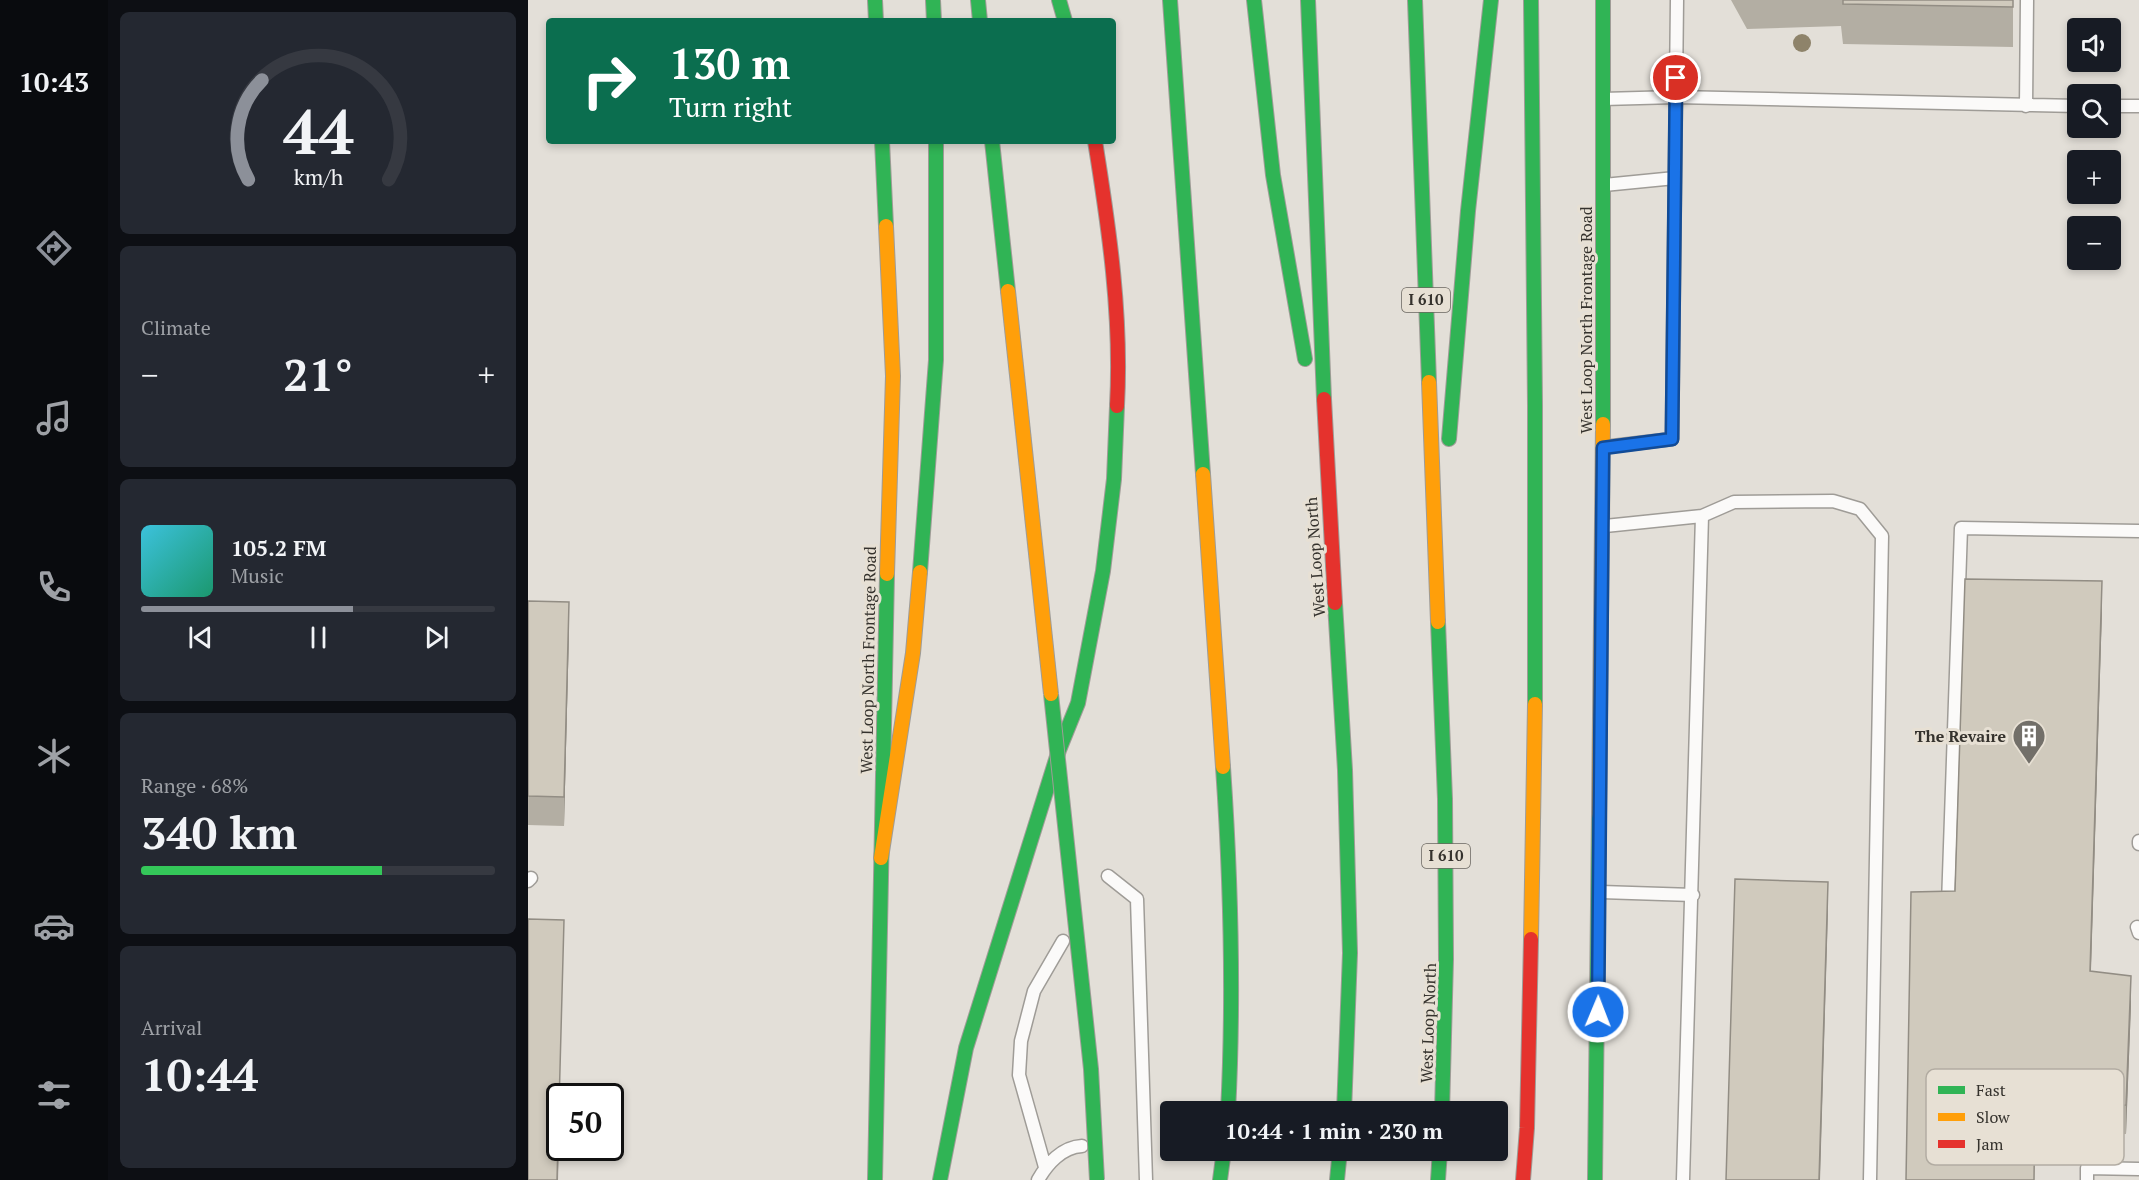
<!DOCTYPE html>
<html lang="en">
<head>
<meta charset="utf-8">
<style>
	:root { --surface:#171b24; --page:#242831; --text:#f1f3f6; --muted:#9ea1a6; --line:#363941; --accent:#8c9099 }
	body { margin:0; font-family:"PT Serif",serif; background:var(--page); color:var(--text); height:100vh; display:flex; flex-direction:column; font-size:22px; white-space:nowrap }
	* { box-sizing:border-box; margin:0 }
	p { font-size:20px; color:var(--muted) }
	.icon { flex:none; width:33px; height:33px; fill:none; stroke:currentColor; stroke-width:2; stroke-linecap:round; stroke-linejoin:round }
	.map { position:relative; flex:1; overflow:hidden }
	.panel { display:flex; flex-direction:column; gap:12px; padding:12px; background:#0d0f14; width:420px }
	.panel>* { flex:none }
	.top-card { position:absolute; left:18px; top:18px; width:570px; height:126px; border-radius:6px; box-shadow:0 3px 9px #0003; background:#0b6e4f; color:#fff; overflow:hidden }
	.controls { position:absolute; left:1539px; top:18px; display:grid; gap:12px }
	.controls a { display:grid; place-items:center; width:54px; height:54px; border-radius:6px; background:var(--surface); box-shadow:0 3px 9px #0003; font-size:30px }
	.speed { position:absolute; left:18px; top:1083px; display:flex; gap:12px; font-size:30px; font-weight:700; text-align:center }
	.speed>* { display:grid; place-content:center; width:78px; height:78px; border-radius:50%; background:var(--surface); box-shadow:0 3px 9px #0003; line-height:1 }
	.speed .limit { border:3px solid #111; border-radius:9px; background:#fff; color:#111 }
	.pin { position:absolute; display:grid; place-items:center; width:51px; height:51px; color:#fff; margin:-26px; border:3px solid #fff; border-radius:50%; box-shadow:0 2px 6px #0007 }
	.me { position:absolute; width:66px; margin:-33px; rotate:1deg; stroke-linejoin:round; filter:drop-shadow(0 0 4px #0008) }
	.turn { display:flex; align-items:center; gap:21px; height:126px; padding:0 24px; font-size:27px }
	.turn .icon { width:78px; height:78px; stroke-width:2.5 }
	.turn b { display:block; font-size:42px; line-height:51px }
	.big { font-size:45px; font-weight:600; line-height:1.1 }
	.panel .tile { flex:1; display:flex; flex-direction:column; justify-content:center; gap:9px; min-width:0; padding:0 21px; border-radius:9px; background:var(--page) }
	.panel .dial { align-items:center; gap:0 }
	.dial svg { height:156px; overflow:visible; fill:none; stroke:var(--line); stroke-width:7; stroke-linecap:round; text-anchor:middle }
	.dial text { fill:var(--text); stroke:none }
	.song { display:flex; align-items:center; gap:18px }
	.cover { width:72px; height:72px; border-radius:9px; background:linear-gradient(135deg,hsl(190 70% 55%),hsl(160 70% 35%)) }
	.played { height:6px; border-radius:3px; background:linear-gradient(90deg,var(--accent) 60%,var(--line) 60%) }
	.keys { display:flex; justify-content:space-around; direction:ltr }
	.heat { display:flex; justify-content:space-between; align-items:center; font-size:33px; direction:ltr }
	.charge { height:9px; border-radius:4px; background:linear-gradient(90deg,#34c759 68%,var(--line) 0) }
	.trip { position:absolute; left:632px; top:1101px; width:348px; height:60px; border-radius:6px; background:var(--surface); box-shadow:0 3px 9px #0003; font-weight:600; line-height:60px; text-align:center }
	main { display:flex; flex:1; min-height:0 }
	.dock { display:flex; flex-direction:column; width:108px; justify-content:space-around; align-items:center; background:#090b0e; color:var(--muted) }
	.dock .icon { width:42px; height:42px }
	.dock .selected { color:var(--accent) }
	.dock b { font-size:27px; color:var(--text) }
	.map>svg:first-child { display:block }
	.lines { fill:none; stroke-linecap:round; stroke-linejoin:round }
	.lane-casing { stroke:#9f9c97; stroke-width:15 }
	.fast-casing { stroke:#9f9c97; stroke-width:16 }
	.slow-casing { stroke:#9f9c97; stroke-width:16 }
	.jam-casing { stroke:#9f9c97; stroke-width:16 }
	.lane { stroke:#fbfaf9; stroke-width:12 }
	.fast { stroke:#30b455; stroke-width:14 }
	.slow { stroke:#ff9f0a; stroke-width:14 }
	.jam { stroke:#e5322d; stroke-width:14 }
	.fast-bridge-casing { stroke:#9f9c97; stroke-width:16; stroke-linecap:butt }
	.slow-bridge-casing { stroke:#9f9c97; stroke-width:16; stroke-linecap:butt }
	.fast-bridge { stroke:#30b455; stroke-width:14 }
	.slow-bridge { stroke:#ff9f0a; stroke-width:14 }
	.tree { fill:#8e836a }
	.wall { fill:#b3aea3 }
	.shaded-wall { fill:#928d84 }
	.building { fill:#d0cabd; stroke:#928d84; stroke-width:1.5 }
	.route-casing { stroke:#114b97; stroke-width:15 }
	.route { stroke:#1a73e8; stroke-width:10 }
	.labels { text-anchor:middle; stroke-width:6; stroke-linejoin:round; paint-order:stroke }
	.shield { fill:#e7e0d4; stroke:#6a665f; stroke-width:1.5 }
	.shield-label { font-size:15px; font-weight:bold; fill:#35322d }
	.street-label { font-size:16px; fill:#35322d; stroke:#e7e0d4 }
	.poi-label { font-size:16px; font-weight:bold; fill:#35322d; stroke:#e7e0d4; text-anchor:end }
	.key { fill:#e7e0d4; stroke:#b2aca2; stroke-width:1.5 }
	.key-label { font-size:16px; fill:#35322d }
</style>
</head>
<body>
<main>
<nav class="dock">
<b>10:43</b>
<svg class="icon selected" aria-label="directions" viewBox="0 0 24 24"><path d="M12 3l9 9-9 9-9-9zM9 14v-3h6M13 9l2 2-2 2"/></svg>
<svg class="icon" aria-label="music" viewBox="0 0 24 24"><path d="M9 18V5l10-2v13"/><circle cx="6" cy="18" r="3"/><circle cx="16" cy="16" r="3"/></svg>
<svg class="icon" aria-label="phone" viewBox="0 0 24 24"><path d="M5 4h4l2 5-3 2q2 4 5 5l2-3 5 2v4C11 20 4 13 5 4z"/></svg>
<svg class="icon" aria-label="climate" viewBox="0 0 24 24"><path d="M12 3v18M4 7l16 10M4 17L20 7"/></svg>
<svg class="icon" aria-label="car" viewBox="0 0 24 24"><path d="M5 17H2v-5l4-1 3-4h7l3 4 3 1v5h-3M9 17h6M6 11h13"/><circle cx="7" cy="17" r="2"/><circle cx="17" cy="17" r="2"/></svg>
<svg class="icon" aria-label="filters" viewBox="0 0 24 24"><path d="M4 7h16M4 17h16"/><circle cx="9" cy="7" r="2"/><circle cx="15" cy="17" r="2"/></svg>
</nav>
<section class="panel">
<div class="tile dial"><svg viewBox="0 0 100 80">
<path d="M14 69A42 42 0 1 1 86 69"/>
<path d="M14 69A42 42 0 0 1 21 18" stroke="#8c9099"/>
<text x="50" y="56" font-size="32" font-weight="700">44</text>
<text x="50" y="72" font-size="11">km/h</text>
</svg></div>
<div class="tile"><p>Climate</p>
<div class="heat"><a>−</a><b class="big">21°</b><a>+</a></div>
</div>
<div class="tile">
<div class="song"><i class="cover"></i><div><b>105.2 FM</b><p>Music</p></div></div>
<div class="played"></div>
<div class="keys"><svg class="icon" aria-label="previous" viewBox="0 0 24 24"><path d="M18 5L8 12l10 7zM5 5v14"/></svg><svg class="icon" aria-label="pause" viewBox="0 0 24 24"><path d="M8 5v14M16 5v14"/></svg><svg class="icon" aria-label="next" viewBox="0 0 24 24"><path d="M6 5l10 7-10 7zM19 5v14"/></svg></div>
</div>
<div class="tile"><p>Range · 68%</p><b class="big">340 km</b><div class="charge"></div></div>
<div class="tile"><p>Arrival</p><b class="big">10:44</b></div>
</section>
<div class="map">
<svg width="1611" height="1180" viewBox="0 0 1611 1180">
	<rect width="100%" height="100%" fill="#e3dfd8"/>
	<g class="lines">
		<g class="lane-casing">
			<path id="lane" d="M1075,99L1148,97L1550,106
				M1498,106L1499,0
				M1582,106H1611
				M1076,185L1147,178
				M1076,447L1144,439L1149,0
				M1077,526L1174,516L1206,502L1305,501L1332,509L1354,536L1342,1180
				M1611,844V841
				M580,876L609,899L618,1180
				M0,881L3,878
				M1073,892L1165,895
				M1420,904L1433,528L1611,531
				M1609,927L1611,933
				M517,1167L491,1075L493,1041L506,991L535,941
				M510,1180C519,1164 534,1147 554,1146
				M1155,1180L1174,516
				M1559,1180V1168L1611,1169"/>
		</g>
		<g class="fast-casing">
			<path id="fast" d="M347,0L348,21
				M405,0L406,21
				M450,0L452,21
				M531,0L537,21
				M642,0L675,474
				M726,0L745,175L777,359
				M780,0L796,399
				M887,0L901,382
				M1003,0L1007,405V704
				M1075,0V424
				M354,141L358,226
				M464,141L480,291
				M921,439L940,211L963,0
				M392,572L408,360V141
				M807,603L817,770L822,953L816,1112
				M910,622L917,799L918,959L914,1112
				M695,767C703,883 706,997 700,1112
				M347,1180L359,574
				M412,1180L438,1048L531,750L550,703L575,571L586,479L589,406
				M692,1180L696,1150
				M809,1180L812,1150
				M910,1180L912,1150
				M1067,1180L1071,814"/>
		</g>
		<g class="slow-casing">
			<path id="slow" d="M358,226L365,376L359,574
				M901,382L910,622
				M675,474L695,767
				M1071,814L1075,424
				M353,858L385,653L392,572
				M1003,939L1007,704"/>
		</g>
		<g class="jam-casing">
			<path id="jam" d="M567,141C581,228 594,317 589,406
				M796,399L807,603
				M995,1180L999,1128L1003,939"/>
		</g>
		<use href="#lane" class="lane"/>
		<use href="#fast" class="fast"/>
		<use href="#slow" class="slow"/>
		<use href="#jam" class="jam"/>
		<g class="fast-bridge-casing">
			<path id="fast-bridge" d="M523,694L563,1069L569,1180"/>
		</g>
		<g class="slow-bridge-casing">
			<path id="slow-bridge" d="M480,291L523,694"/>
		</g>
		<use href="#fast-bridge" class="fast-bridge"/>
		<use href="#slow-bridge" class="slow-bridge"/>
	</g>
	<circle class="tree" cx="1274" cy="43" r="9"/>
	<path class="wall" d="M1203,0H1485V47L1315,44L1313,26L1219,29Z
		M0,601L41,631L36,826L0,825Z
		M1574,610L1563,971L1603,1005L1598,1134L1507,1135L1427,891Z"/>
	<path class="shaded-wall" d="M1574,581V610L1562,1000V971Z
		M41,602V631L36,826V797Z
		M1300,882V911L1292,1180H1291Z
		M1603,976V1005L1598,1134V1105Z
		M32,1097L30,1180H29Z"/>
	<path class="building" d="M1315,0H1485V7L1315,4Z
		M1437,579L1574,581L1562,971L1603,976L1598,1105L1507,1106L1506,1180H1378L1383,892L1427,891Z
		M0,601L41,602L36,797L0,796Z
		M1207,879L1300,882L1291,1180H1198Z
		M0,919L36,920L29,1180H0Z"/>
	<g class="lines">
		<g class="route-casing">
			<path id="route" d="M1070,1012L1075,448L1144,439L1148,78"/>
		</g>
		<use href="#route" class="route"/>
	</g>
	<defs>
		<g id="building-pin" transform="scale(1.725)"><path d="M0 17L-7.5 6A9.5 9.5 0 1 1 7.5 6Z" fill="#726f69" stroke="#e7e0d4"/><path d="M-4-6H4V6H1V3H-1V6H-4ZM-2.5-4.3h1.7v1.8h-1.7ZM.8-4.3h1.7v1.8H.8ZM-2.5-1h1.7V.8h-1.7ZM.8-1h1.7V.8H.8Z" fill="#fff"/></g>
	</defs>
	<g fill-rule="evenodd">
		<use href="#building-pin" x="1501" y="736"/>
	</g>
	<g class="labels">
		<g class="shield">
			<rect x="874" y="288" width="48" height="24" rx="4.5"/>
			<rect x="894" y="844" width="48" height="24" rx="4.5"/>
		</g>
		<g class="shield-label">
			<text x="898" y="305">I 610</text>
			<text x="918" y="861">I 610</text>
		</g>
		<g class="street-label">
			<text transform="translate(1058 320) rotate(-90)" y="6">West Loop North Frontage Road</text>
			<text transform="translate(787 557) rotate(-94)" y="6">West Loop North</text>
			<text transform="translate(340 660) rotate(-89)" y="6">West Loop North Frontage Road</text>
			<text transform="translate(900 1023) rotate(-88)" y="6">West Loop North</text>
		</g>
		<g class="poi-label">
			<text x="1478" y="742">The Revaire</text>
		</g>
	</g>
	<rect x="1398" y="1069" width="198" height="96" rx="9" class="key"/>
	<rect x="1410" y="1086" width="27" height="8" fill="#30b455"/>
	<rect x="1410" y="1113" width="27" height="8" fill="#ff9f0a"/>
	<rect x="1410" y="1140" width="27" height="8" fill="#e5322d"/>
	<g class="key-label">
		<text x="1448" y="1096">Fast</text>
		<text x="1448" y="1123">Slow</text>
		<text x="1448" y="1150">Jam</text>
	</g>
</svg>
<div class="controls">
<a><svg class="icon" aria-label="sound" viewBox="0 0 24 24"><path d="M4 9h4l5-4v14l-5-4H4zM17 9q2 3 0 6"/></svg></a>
<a><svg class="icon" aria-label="search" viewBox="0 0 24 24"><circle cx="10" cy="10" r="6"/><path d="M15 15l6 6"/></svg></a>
<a>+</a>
<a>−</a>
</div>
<div class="speed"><div class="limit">50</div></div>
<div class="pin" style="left:1148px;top:78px;background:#d93025"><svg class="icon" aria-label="arrive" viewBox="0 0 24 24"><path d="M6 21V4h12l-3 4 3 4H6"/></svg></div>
<svg class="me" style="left:1070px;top:1012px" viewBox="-20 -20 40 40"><circle r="17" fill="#1a73e8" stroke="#fff" stroke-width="3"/><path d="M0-11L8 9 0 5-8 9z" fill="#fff"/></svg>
<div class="trip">10:44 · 1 min · 230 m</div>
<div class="top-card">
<div class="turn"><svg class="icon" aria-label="right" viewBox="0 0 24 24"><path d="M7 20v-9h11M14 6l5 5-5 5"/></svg><div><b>130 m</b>Turn right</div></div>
</div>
</div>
</main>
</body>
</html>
